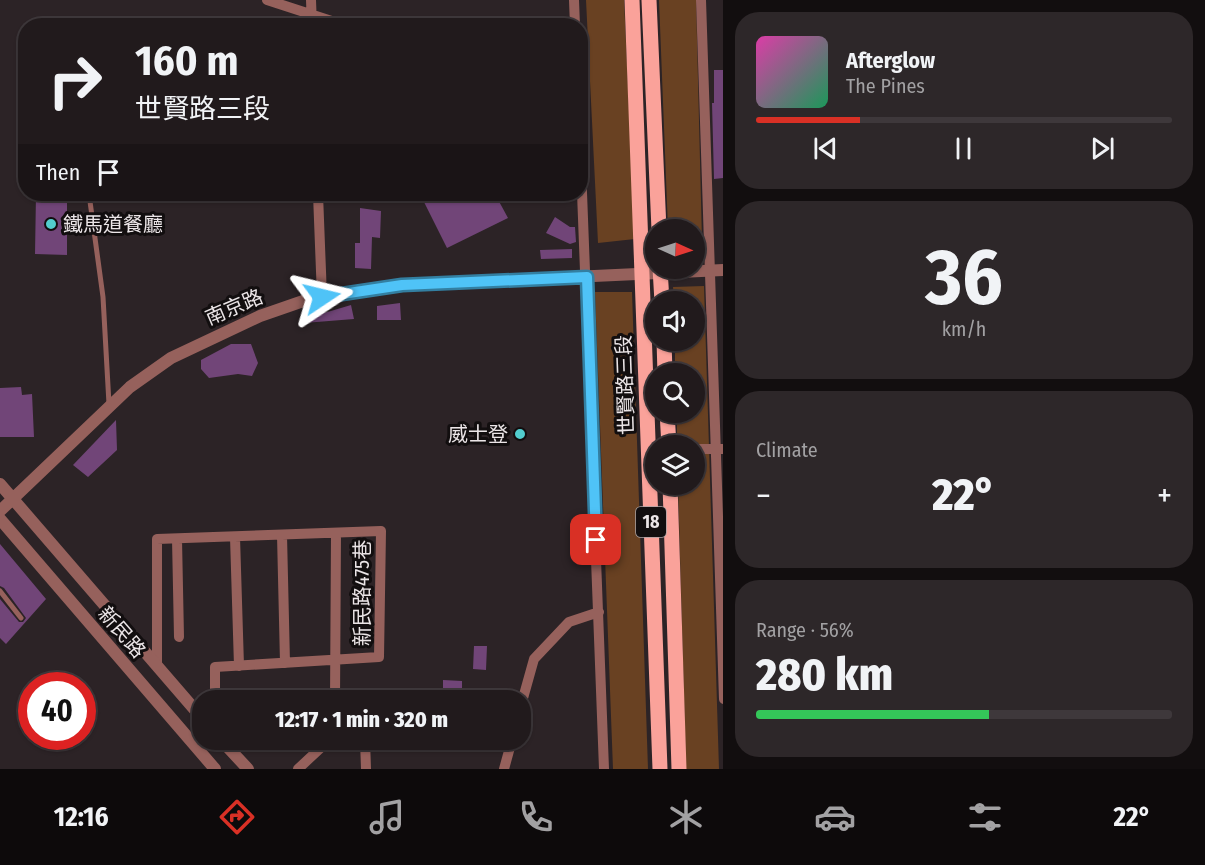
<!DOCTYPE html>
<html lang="en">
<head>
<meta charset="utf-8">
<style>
	:root { --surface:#211a1c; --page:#2d2729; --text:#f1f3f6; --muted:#a2a1a3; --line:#3e383b; --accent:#d93025 }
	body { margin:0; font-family:"Fira Sans Condensed","Noto Sans TC",sans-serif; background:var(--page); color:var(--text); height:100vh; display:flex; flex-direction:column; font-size:22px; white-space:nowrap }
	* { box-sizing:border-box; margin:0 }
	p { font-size:20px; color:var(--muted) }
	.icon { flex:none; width:33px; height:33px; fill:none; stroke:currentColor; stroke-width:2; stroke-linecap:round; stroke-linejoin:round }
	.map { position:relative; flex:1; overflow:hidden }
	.drawer { display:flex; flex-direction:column; gap:12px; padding:12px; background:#120e0f; width:482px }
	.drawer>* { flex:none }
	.banner { position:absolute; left:18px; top:18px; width:570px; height:183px; border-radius:24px; box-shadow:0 2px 4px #0004,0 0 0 2px var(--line); background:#211a1c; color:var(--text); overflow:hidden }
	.needle { width:39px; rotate:93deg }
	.controls { position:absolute; left:645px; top:219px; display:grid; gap:12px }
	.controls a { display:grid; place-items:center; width:60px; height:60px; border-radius:50%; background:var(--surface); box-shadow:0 2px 4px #0004,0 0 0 2px var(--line); font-size:30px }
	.speed { position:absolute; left:18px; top:672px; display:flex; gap:12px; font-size:30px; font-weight:700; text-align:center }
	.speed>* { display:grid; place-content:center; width:78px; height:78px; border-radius:50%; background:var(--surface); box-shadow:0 2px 4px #0004,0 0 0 2px var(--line); line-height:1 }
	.speed .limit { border:9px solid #d22; background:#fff; color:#111 }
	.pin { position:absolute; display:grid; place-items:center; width:51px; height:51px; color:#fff; margin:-26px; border-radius:12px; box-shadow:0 3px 9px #0006 }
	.me { position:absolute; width:66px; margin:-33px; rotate:80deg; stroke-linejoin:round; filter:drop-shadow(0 0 4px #0008) }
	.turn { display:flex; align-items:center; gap:21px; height:126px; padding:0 18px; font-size:27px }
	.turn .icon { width:78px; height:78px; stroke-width:2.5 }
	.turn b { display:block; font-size:42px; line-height:51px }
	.then { display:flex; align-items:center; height:57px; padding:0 18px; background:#0003; gap:12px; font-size:22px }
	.big { font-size:45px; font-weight:800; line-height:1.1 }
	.drawer .card { flex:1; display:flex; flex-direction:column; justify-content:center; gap:9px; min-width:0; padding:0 21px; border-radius:24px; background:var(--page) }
	.drawer .dial { align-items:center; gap:0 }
	.dial b { font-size:78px; line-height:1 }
	.song { display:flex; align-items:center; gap:18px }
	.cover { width:72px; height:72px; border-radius:9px; background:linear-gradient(135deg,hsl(320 70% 55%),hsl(150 70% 35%)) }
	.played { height:6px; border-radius:3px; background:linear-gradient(90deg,var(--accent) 25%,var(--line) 25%) }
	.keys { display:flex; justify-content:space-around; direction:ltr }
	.heat { display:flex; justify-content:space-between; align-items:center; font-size:33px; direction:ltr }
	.charge { height:9px; border-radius:4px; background:linear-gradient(90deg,#34c759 56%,var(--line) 0) }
	.trip { position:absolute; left:192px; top:690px; width:339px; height:60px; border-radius:24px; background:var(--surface); box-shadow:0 2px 4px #0004,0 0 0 2px var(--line); font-weight:800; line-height:60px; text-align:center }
	.dock { display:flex; height:96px; justify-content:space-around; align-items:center; background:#0d0a0b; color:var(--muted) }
	.dock .icon { width:42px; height:42px }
	.dock .selected { color:var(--accent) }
	.dock b { font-size:27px; color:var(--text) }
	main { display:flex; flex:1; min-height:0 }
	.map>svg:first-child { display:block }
	.green { fill:#694122 }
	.building { fill:#714578 }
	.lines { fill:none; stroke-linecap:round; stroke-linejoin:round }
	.service { stroke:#96615c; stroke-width:5 }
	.minor { stroke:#96615c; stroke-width:10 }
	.tertiary { stroke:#96615c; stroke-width:12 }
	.primary { stroke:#faa29a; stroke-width:15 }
	.route-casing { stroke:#337fa1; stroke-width:15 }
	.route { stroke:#4fc3f7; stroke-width:10 }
	.poi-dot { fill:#52cdce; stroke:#120e0f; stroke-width:2 }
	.labels { text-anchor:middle; stroke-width:6; stroke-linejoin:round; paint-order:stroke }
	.shield { fill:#120e0f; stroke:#aaa4a6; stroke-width:1.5 }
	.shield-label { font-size:18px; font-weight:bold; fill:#ebe5e7 }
	.poi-label { font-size:20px; fill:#ebe5e7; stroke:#120e0f; text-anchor:start }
	.street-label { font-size:20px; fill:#ebe5e7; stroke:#120e0f }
</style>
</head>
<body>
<main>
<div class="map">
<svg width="724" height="769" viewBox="0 0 724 769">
	<rect width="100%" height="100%" fill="#2c2326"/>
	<path class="green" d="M586,0H624L635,239L598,243Z
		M659,0H696L702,241L695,242L694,230L668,229Z
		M704,286L719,769H686L678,485L694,484V446L677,445V413L694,412V374L675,373V341L694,340V302L674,301L673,287Z
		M595,292H632L648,769H613Z"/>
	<path class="building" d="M714,70H723V178L714,179L712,103H714Z
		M36,194H67V255L35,254Z
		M420,194H495L508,218L447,248Z
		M360,208L381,211L380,238L372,237L371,269L355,268V243H360Z
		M555,217L570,227H575L576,242L570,244L546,233Z
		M572,249V258L541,259L540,250Z
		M400,303L401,320H377V306Z
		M351,305L354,319L304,323V319Z
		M231,344H251L258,363L252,376L238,374L209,378L201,369V360Z
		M21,387L22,395L32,394L34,437H0V388Z
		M116,420L117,450L88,477L73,465Z
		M0,544L46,599L6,644L0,638V599L19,622H23L26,618L4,588L0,586Z
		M474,646H487L486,670L473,669Z
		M443,680L462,681V696L443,694Z"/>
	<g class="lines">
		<path class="service" d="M89,194L103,297L109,404
			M0,591L21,618"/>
		<path class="minor" d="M267,0L347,26
			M311,0L312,26
			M574,0L575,26
			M701,0L724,699
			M580,140L604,769
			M318,194L322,297
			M694,449H724
			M282,535L285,663
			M235,537L239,666
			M177,539L179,637
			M157,665V539L381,531L379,657L215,667V700
			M335,700L336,533
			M520,709L534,659L569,622L599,612
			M365,740L366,769
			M298,769L329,740
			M504,769L512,740"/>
		<path class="tertiary" d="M0,484L202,718
			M0,511L130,387L171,358L260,316L309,299L402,285L724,270
			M0,519L215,769
			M221,740L248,769"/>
		<path class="primary" d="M632,0L660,769
			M649,0L659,230
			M660,268L662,302
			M664,340L665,374
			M667,412L669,446
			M670,484L679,769"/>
	</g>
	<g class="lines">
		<g class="route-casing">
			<path id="route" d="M322,297L402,285L587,277L596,540"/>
		</g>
		<use href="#route" class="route"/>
	</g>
	<g class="poi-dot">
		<circle cx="51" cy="224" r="6"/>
		<circle cx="520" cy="434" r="6"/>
	</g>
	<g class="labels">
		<rect class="shield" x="636" y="507" width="30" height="30" rx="4.5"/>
		<g class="shield-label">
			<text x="651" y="528">18</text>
		</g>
		<g class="poi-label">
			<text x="63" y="231">鐵馬道餐廳</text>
			<text x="508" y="441" text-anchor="end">威士登</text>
		</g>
		<g class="street-label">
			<text transform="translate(234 307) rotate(-23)" y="7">南京路</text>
			<text transform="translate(625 385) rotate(-92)" y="7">世賢路三段</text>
			<text transform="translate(362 593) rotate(-90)" y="7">新民路475巷</text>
			<text transform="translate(122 632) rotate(49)" y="7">新民路</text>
		</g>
	</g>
</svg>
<div class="controls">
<a><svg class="needle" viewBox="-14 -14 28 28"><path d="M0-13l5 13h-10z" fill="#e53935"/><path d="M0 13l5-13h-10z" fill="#a2a1a3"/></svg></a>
<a><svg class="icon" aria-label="sound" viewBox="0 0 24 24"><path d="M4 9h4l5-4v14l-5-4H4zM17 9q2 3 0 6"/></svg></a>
<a><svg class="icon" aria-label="search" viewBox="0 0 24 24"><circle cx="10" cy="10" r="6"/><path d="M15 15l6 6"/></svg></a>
<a><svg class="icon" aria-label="layers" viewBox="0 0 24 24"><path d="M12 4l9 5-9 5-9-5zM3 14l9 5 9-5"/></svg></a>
</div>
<div class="speed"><div class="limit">40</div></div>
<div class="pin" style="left:596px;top:540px;background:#d93025"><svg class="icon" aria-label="arrive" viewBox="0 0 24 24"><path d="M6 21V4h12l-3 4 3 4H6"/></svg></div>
<svg class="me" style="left:322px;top:297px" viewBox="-20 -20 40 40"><path d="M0-17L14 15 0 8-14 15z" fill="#4fc3f7" stroke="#fff" stroke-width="4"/></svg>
<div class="trip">12:17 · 1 min · 320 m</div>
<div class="banner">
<div class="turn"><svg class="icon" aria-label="right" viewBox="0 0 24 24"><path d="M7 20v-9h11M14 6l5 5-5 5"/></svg><div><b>160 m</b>世賢路三段</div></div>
<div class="then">Then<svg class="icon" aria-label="arrive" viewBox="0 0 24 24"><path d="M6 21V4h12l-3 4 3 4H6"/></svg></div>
</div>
</div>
<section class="drawer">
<div class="card">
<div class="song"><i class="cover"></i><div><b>Afterglow</b><p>The Pines</p></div></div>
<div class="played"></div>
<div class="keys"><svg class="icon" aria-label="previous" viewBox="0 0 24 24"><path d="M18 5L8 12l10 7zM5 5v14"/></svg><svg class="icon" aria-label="pause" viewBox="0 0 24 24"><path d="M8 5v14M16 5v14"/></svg><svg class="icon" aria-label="next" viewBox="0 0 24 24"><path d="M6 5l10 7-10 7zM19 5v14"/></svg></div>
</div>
<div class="card dial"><b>36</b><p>km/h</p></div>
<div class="card"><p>Climate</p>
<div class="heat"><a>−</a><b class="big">22°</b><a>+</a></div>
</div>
<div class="card"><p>Range · 56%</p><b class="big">280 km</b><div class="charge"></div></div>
</section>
</main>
<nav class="dock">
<b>12:16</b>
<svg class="icon selected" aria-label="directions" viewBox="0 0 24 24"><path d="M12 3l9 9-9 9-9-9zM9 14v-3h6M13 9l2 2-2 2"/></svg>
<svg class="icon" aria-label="music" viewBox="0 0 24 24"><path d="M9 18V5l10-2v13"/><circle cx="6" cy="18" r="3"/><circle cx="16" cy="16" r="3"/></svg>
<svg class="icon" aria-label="phone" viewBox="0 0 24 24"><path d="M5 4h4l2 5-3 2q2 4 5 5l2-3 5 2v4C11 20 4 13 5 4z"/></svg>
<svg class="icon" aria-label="climate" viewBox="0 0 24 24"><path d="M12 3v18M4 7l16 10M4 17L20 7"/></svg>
<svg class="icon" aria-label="car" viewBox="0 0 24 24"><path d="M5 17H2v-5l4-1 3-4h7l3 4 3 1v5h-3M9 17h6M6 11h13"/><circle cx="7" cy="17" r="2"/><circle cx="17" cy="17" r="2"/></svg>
<svg class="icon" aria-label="filters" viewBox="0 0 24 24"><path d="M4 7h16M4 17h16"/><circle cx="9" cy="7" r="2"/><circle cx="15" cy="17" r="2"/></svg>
<b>22°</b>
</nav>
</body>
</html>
